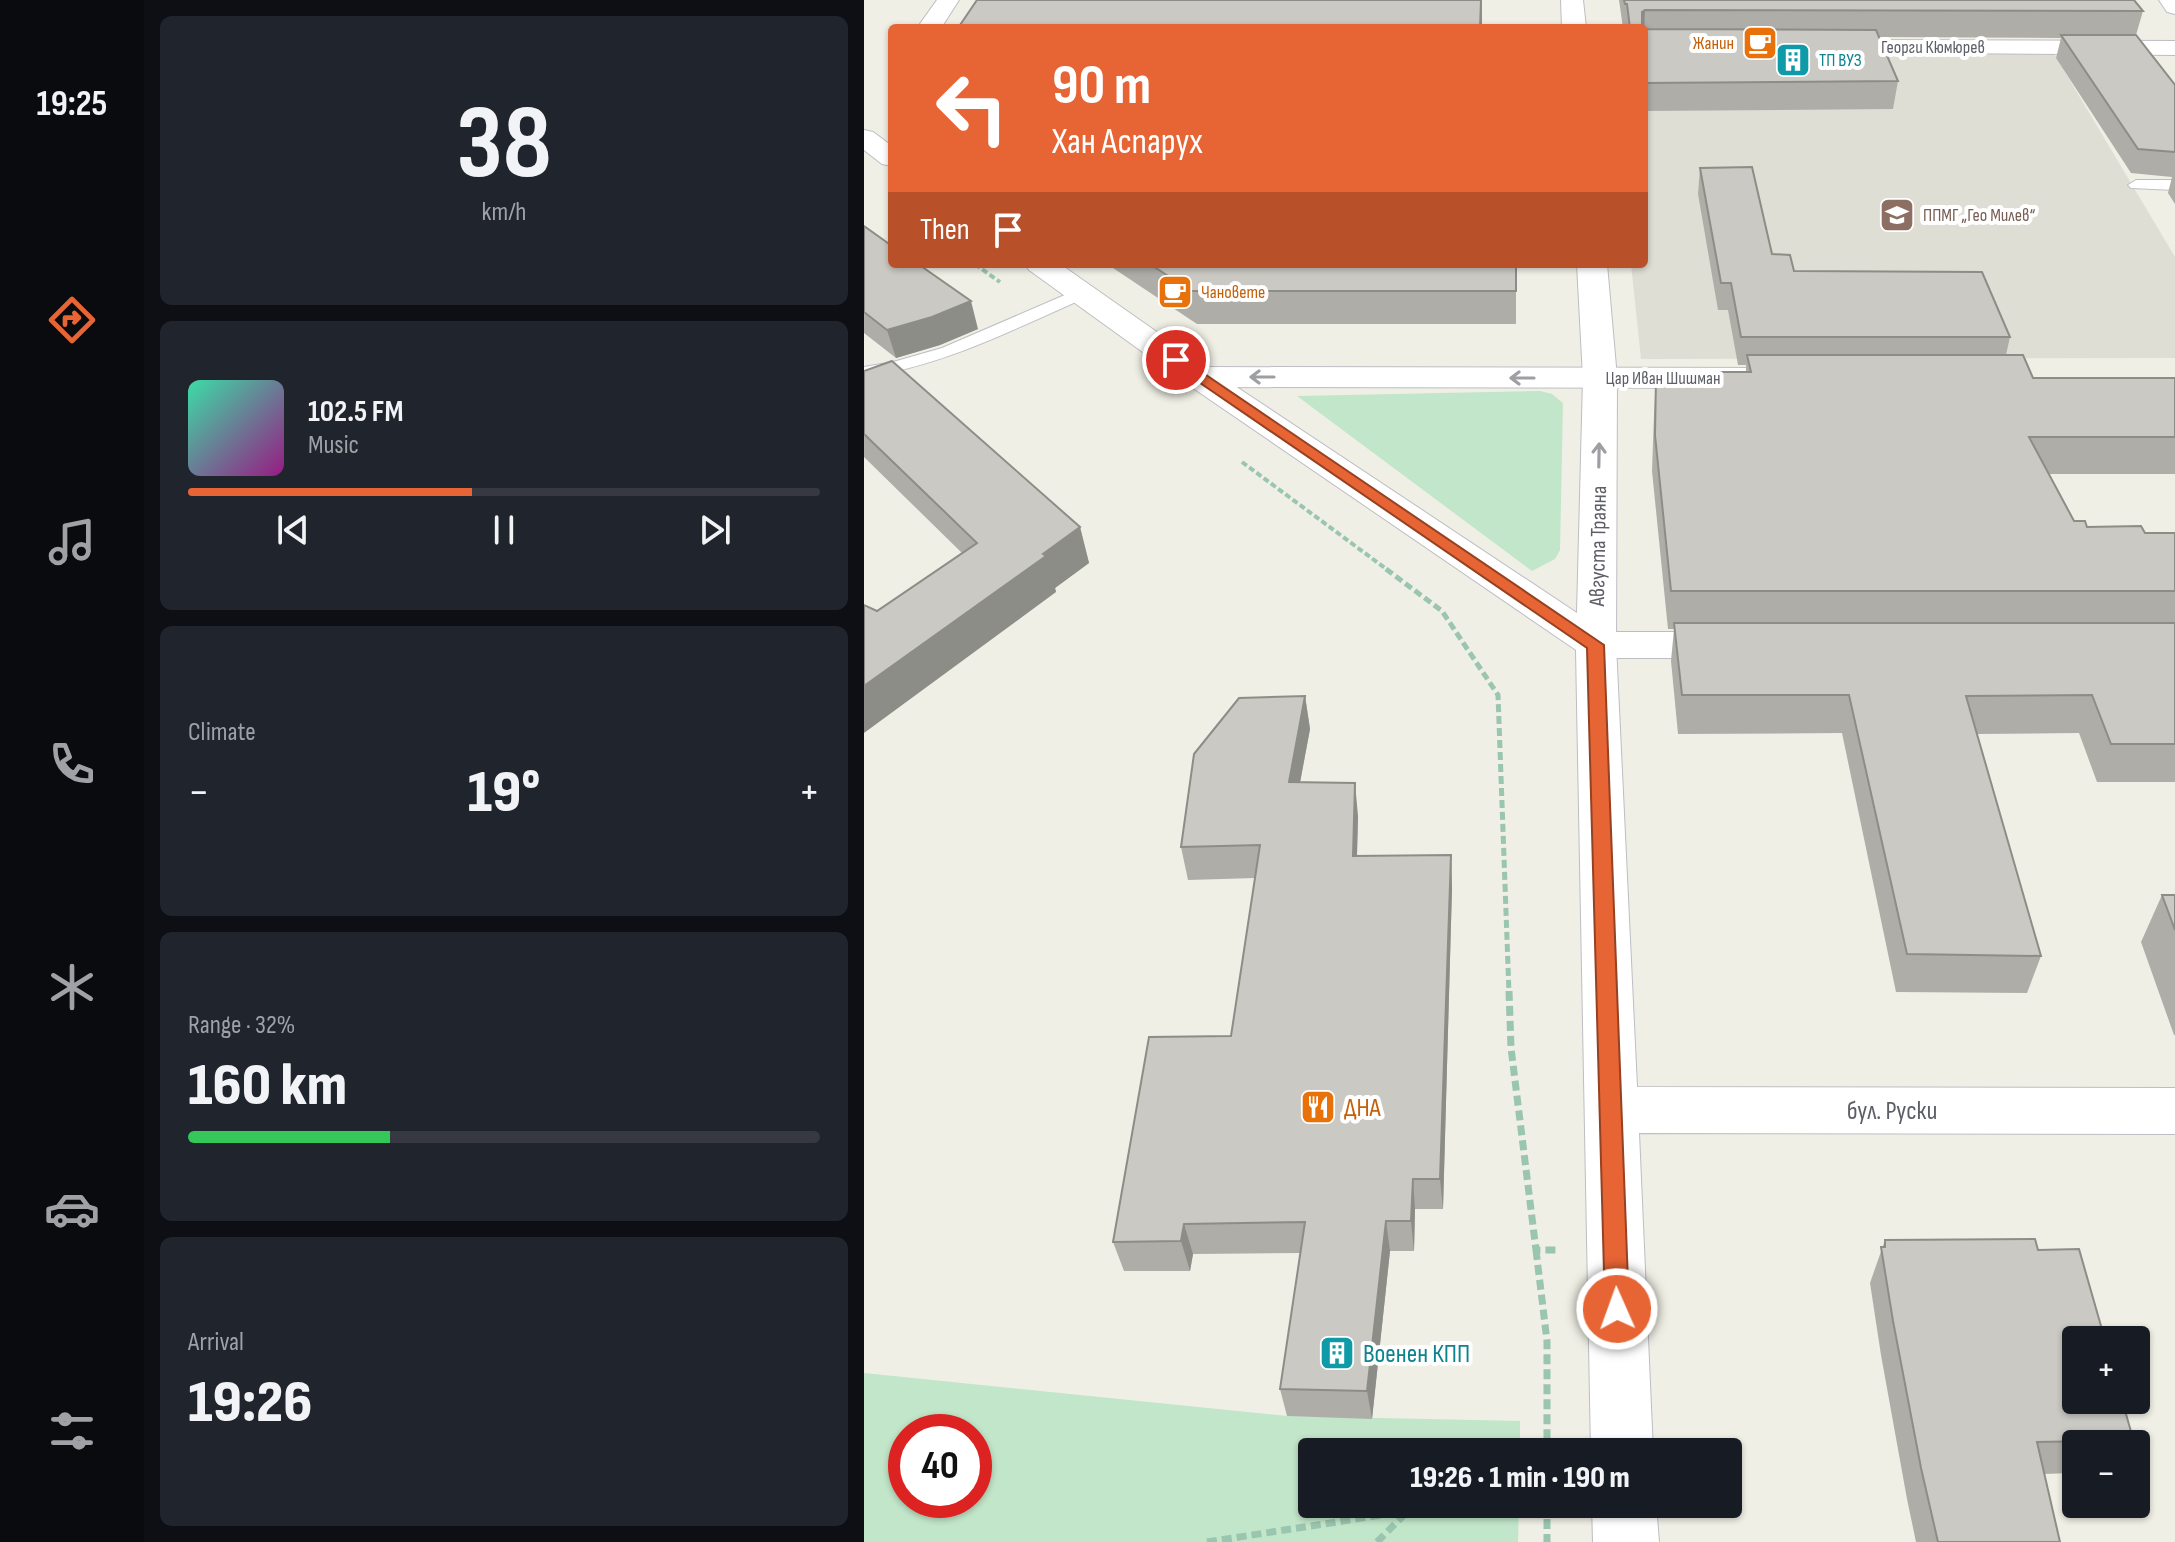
<!DOCTYPE html>
<html lang="en">
<head>
<meta charset="utf-8">
<style>
	:root { --surface:#171b24; --page:#20242c; --text:#f1f3f6; --muted:#9ea1a6; --line:#363941; --accent:#e76434 }
	body { margin:0; font-family:"Sofia Sans Condensed",sans-serif; background:var(--page); color:var(--text); height:100vh; display:flex; flex-direction:column; font-size:30px; white-space:nowrap }
	* { box-sizing:border-box; margin:0 }
	p { font-size:26px; color:var(--muted) }
	.icon { flex:none; width:44px; height:44px; fill:none; stroke:currentColor; stroke-width:2; stroke-linecap:round; stroke-linejoin:round }
	.map { position:relative; flex:1; overflow:hidden }
	.panel { display:flex; flex-direction:column; gap:16px; padding:16px; background:#0d0f14; width:720px }
	.panel>* { flex:none }
	.top-card { position:absolute; left:24px; top:24px; width:760px; height:244px; border-radius:8px; box-shadow:0 2px 6px #0004; background:#e76434; color:#fff; overflow:hidden }
	.controls { position:absolute; left:1198px; top:1326px; display:grid; gap:16px }
	.controls a { display:grid; place-items:center; width:88px; height:88px; border-radius:8px; background:var(--surface); box-shadow:0 2px 6px #0004; font-size:40px }
	.speed { position:absolute; left:24px; top:1414px; display:flex; gap:16px; font-size:40px; font-weight:700; text-align:center }
	.speed>* { display:grid; place-content:center; width:104px; height:104px; border-radius:50%; background:var(--surface); box-shadow:0 2px 6px #0004; line-height:1 }
	.speed .limit { border:12px solid #d22; background:#fff; color:#111 }
	.pin { position:absolute; display:grid; place-items:center; width:68px; height:68px; color:#fff; margin:-34px; border:4px solid #fff; border-radius:50%; box-shadow:0 2px 8px #0007 }
	.me { position:absolute; width:88px; margin:-44px; rotate:358deg; stroke-linejoin:round; filter:drop-shadow(0 0 6px #0008) }
	.turn { display:flex; align-items:center; gap:28px; height:168px; padding:0 32px; font-size:36px }
	.turn .icon { width:104px; height:104px; stroke-width:2.5 }
	.turn b { display:block; font-size:56px; line-height:68px }
	.then { display:flex; align-items:center; height:76px; padding:0 32px; background:#0003; gap:16px; font-size:30px }
	.big { font-size:60px; font-weight:800; line-height:1.1 }
	.panel .widget { flex:1; display:flex; flex-direction:column; justify-content:center; gap:12px; min-width:0; padding:0 28px; border-radius:12px; background:var(--page) }
	.panel .dial { align-items:center; gap:0 }
	.dial b { font-size:104px; line-height:1 }
	.song { display:flex; align-items:center; gap:24px }
	.cover { width:96px; height:96px; border-radius:12px; background:linear-gradient(135deg,hsl(160 70% 55%),hsl(310 70% 35%)) }
	.played { height:8px; border-radius:4px; background:linear-gradient(90deg,var(--accent) 45%,var(--line) 45%) }
	.keys { display:flex; justify-content:space-around; direction:ltr }
	.heat { display:flex; justify-content:space-between; align-items:center; font-size:44px; direction:ltr }
	.charge { height:12px; border-radius:6px; background:linear-gradient(90deg,#34c759 32%,var(--line) 0) }
	.trip { position:absolute; left:434px; top:1438px; width:444px; height:80px; border-radius:8px; background:var(--surface); box-shadow:0 2px 6px #0004; font-weight:800; line-height:80px; text-align:center }
	main { display:flex; flex:1; min-height:0 }
	.menu { display:flex; flex-direction:column; width:144px; justify-content:space-around; align-items:center; background:#090b0e; color:var(--muted) }
	.menu .icon { width:56px; height:56px }
	.menu .on { color:var(--accent) }
	.menu b { font-size:36px; color:var(--text) }
	.map>svg:first-child { display:block }
	.education { fill:#dfded4 }
	.green { fill:#c2e6c9; fill-rule:evenodd }
	.lines { fill:none; stroke-linecap:round; stroke-linejoin:round }
	.service-casing { stroke:#bdbec4; stroke-width:2 }
	.minor-casing { stroke:#bdbec4; stroke-width:2 }
	.tertiary-casing { stroke:#bdbec4; stroke-width:2 }
	.path-far2 { stroke:#9ac5ae; stroke-width:4; stroke-dasharray:6 3; stroke-linecap:butt }
	.path-far1 { stroke:#9ac5ae; stroke-width:5; stroke-dasharray:8 4; stroke-linecap:butt }
	.path { stroke:#9ac5ae; stroke-width:7; stroke-dasharray:10 5; stroke-linecap:butt }
	.service { fill:#fff; fill-rule:evenodd }
	.minor { fill:#fff; fill-rule:evenodd }
	.tertiary { fill:#fff; fill-rule:evenodd }
	.wall { fill:#aeada8 }
	.shaded-wall { fill:#8d8d88 }
	.building { fill:#cac9c3; stroke:#8d8d88; stroke-width:2 }
	.oneway { stroke:#9e9fa3 }
	.route { fill:#e76434; stroke:#964122; stroke-width:2 }
	.labels { text-anchor:middle; stroke-width:8; stroke-linejoin:round; paint-order:stroke }
	.far-food-label { font-size:18px; fill:#c56008; stroke:#fff; text-anchor:end }
	.far-street-label { font-size:18px; fill:#5d5f66; stroke:#fff }
	.far-culture-label { font-size:18px; fill:#0d838f; stroke:#fff; text-anchor:start }
	.far-education-label { font-size:18px; fill:#785e54; stroke:#fff; text-anchor:start }
	.street-label { font-size:22px; fill:#5d5f66; stroke:#fff }
	.near-food-label { font-size:26px; fill:#c56008; stroke:#fff; text-anchor:start }
	.near-street-label { font-size:26px; fill:#5d5f66; stroke:#fff }
	.near-culture-label { font-size:26px; fill:#0d838f; stroke:#fff; text-anchor:start }
</style>
</head>
<body>
<main>
<nav class="menu">
<b>19:25</b>
<svg class="icon on" aria-label="directions" viewBox="0 0 24 24"><path d="M12 3l9 9-9 9-9-9zM9 14v-3h6M13 9l2 2-2 2"/></svg>
<svg class="icon" aria-label="music" viewBox="0 0 24 24"><path d="M9 18V5l10-2v13"/><circle cx="6" cy="18" r="3"/><circle cx="16" cy="16" r="3"/></svg>
<svg class="icon" aria-label="phone" viewBox="0 0 24 24"><path d="M5 4h4l2 5-3 2q2 4 5 5l2-3 5 2v4C11 20 4 13 5 4z"/></svg>
<svg class="icon" aria-label="climate" viewBox="0 0 24 24"><path d="M12 3v18M4 7l16 10M4 17L20 7"/></svg>
<svg class="icon" aria-label="car" viewBox="0 0 24 24"><path d="M5 17H2v-5l4-1 3-4h7l3 4 3 1v5h-3M9 17h6M6 11h13"/><circle cx="7" cy="17" r="2"/><circle cx="17" cy="17" r="2"/></svg>
<svg class="icon" aria-label="filters" viewBox="0 0 24 24"><path d="M4 7h16M4 17h16"/><circle cx="9" cy="7" r="2"/><circle cx="15" cy="17" r="2"/></svg>
</nav>
<section class="panel">
<div class="widget dial"><b>38</b><p>km/h</p></div>
<div class="widget">
<div class="song"><i class="cover"></i><div><b>102.5 FM</b><p>Music</p></div></div>
<div class="played"></div>
<div class="keys"><svg class="icon" aria-label="previous" viewBox="0 0 24 24"><path d="M18 5L8 12l10 7zM5 5v14"/></svg><svg class="icon" aria-label="pause" viewBox="0 0 24 24"><path d="M8 5v14M16 5v14"/></svg><svg class="icon" aria-label="next" viewBox="0 0 24 24"><path d="M6 5l10 7-10 7zM19 5v14"/></svg></div>
</div>
<div class="widget"><p>Climate</p>
<div class="heat"><a>−</a><b class="big">19°</b><a>+</a></div>
</div>
<div class="widget"><p>Range · 32%</p><b class="big">160 km</b><div class="charge"></div></div>
<div class="widget"><p>Arrival</p><b class="big">19:26</b></div>
</section>
<div class="map">
<svg width="1311" height="1542" viewBox="0 0 1311 1542">
	<rect width="100%" height="100%" fill="#efefe5"/>
	<path class="education" d="M780,51L1189,52L1311,257V358L777,359L767,264H780Z"/>
	<path class="green" d="M676,391L688,394L699,403L696,550L691,559L668,571L433,396Z
		M0,1373L423,1416L656,1421V1452H448V1504H655L654,1542H0ZM42,1432H110V1500H42Z"/>
	<g class="lines">
		<g class="service-casing">
			<path id="service" d="M1272,180H1311V190L1267,188L1264,185Z
				M217,288L223,289L225,293L223,297C150,329 80,366 0,377V367L29,362L78,348Z"/>
		</g>
		<g class="minor-casing">
			<path id="minor" d="M73,0H95L77,28H53Z
				M1295,0H1311V14L1303,12Z
				M958,40L1311,41V55L950,52L946,47L950,42Z
				M335,367L917,368L929,371L934,378L929,385L917,388L335,387L323,384L318,377L323,370Z
				M732,632H869L883,636L889,645L883,654L869,658H732L718,654L712,645L718,636Z"/>
		</g>
		<g class="tertiary-casing">
			<path id="tertiary" d="M697,0H719L722,28H698Z
				M0,130L9,132L28,146V166L18,164L0,150Z
				M161,264H196L347,370L713,613L719,378L713,264H743L753,378L752,645L773,1087L1311,1088V1134L775,1133L789,1452H727L712,650L323,384L165,270Z
				M728,1504H792L795,1542H729Z"/>
		</g>
		<path class="path-far2" d="M111,264L136,282
			M378,462L525,571"/>
		<path class="path-far1" d="M522,569L578,611L634,695L645,993"/>
		<path class="path" d="M645,991L647,1048L672,1250H695
			M672,1250L683,1341V1452
			M683,1504V1542
			M343,1542L544,1511
			M513,1542L543,1512"/>
		<use href="#service" class="service"/>
		<use href="#minor" class="minor"/>
		<use href="#tertiary" class="tertiary"/>
	</g>
	<path class="wall" d="M755,0H1270L1279,11L1272,35L1311,85V204L1304,193L1308,177L1267,173L1192,58L1197,38L1015,37L1034,81L1029,109L780,111V28H759Z
		M836,168L908,254L930,271L1146,337L1142,355L1169,378H1311V474H1185L1210,521L1223,527L1281,533H1311V782H1233L1215,733L1113,734L1177,956L1163,993L1032,992L978,733L814,734L807,661L810,629H804L788,471L790,415L792,378L856,380L857,372H882V365H874L864,310H854L834,194Z
		M0,226L114,329L76,345L32,358L0,333Z
		M243,264H652V324H333Z
		M0,371L216,527L225,563L191,588L192,592L13,611L98,553L0,457Z
		M441,696L446,729L436,782L494,816L493,856L587,855L588,888L579,1209H551L550,1251H526L508,1419L423,1416L416,1389L437,1253L329,1254L326,1271H260L249,1242L367,1036L391,878L324,880L317,847Z
		M1298,895H1311V1035H1310L1277,942Z
		M1021,1240L1174,1250L1268,1435L1262,1444H1212V1468H1211L1208,1473L1180,1474L1196,1542H1052L1043,1499L1017,1355L1006,1283Z"/>
	<path class="shaded-wall" d="M617,0H618V28H616Z
		M781,10L780,36L778,28V12Z
		M107,301L114,329L76,345L32,358L23,330Z
		M216,527L225,563L191,588L192,592L0,733V686Z
		M441,696L446,729L430,815L425,782Z
		M491,783L494,816L492,889L489,856Z
		M587,855L588,888L579,1209L576,1179Z
		M549,1179L551,1209L550,1251L547,1221Z
		M522,1221L526,1251L508,1419L503,1391Z
		M320,1224L329,1254L326,1271L317,1241Z"/>
	<path class="building" d="M113,0H617L616,28H94Z
		M760,0H1270L1279,11L781,10L778,12V26L781,29L1012,30L1034,81L780,83V28H766L763,4H761Z
		M1197,35H1272L1311,85V152L1274,149Z
		M888,167L908,254L926,255L930,271L1118,272L1146,337H877L867,283H857L836,168Z
		M0,226L28,246V264H54L107,301L68,317L23,330L0,312Z
		M286,264H652V291H327Z
		M883,355H1159L1169,378H1311V437H1165L1210,521H1221L1223,527L1277,526L1281,533H1311V591H807L791,435L792,378L858,380L857,372H887Z
		M28,361L216,527L179,554L182,556L0,686V605L13,611L113,543L0,434V371Z
		M810,623H1311V744H1247L1228,695L1102,696L1177,956L1043,954L985,695H818Z
		M441,696L425,782L491,783L489,856L587,855L576,1179H549L547,1221H522L503,1391L416,1389L441,1222L320,1224L317,1241L249,1242L285,1037L367,1036L396,845L317,847L330,754L375,698Z
		M1298,895H1311V930Z
		M1171,1239L1174,1250L1215,1249L1241,1340H1212V1400H1258L1268,1435L1226,1437L1228,1441L1173,1442L1196,1542H1074L1057,1468L1029,1321L1017,1247H1021V1240Z"/>
	<defs><path id="oneway-shaft" d="M-6 0H5M1.5-3L5.5 0L1.5 3" fill="none" stroke-width="1.6" stroke-linecap="round" stroke-linejoin="round" transform="scale(2)"/></defs>
	<g class="oneway">
		<use href="#oneway-shaft" transform="translate(398 377) rotate(-180)"/>
		<use href="#oneway-shaft" transform="translate(658 378) rotate(-180)"/>
		<use href="#oneway-shaft" transform="translate(735 455) rotate(-89)"/>
	</g>
	<path class="route" d="M307,358H317L740,645L765,1309L762,1317L753,1320L744,1317L741,1309L723,648L307,363Z"/>
	<defs>
		<g id="cafe-square" transform="scale(1.8)"><rect x="-9" y="-9" width="18" height="18" rx="4" fill="#e8710a" stroke="#fff"/><path d="M-5.5-4.5H6V0H3Q3 3.5 0 3.5H-2.5Q-5.5 3.5-5.5 0ZM3-3.2v2h1.7v-2ZM-6 4.5H4V6H-6Z" fill="#fff"/></g>
		<g id="building-square" transform="scale(1.8)"><rect x="-9" y="-9" width="18" height="18" rx="4" fill="#0f9aa8" stroke="#fff"/><path d="M-4-6H4V6H1V3H-1V6H-4ZM-2.5-4.3h1.7v1.8h-1.7ZM.8-4.3h1.7v1.8H.8ZM-2.5-1h1.7V.8h-1.7ZM.8-1h1.7V.8H.8Z" fill="#fff"/></g>
		<g id="school-square" transform="scale(1.8)"><rect x="-9" y="-9" width="18" height="18" rx="4" fill="#8d6e63" stroke="#fff"/><path d="M0-5L7-2L0 1L-7-2ZM-4 1L0 2.5L4 1V4Q0 6-4 4Z" fill="#fff"/></g>
		<g id="restaurant-square" transform="scale(1.8)"><rect x="-9" y="-9" width="18" height="18" rx="4" fill="#e8710a" stroke="#fff"/><path d="M-5-6h1v4h1v-4h1v4h1v-4h1v5L-1.5 .5V6h-2V.5L-5-1ZM5-6V6H3V1.5H1.5Q1.5-4 5-6Z" fill="#fff"/></g>
	</defs>
	<g fill-rule="evenodd">
		<use href="#cafe-square" x="896" y="43"/>
		<use href="#building-square" x="929" y="60"/>
		<use href="#school-square" x="1033" y="215"/>
		<use href="#cafe-square" x="311" y="292"/>
		<use href="#restaurant-square" x="454" y="1107"/>
		<use href="#building-square" x="473" y="1353"/>
	</g>
	<g class="labels">
		<g class="far-food-label">
			<text x="870" y="49">Жанин</text>
			<text x="337" y="298" text-anchor="start">Чановете</text>
		</g>
		<g class="far-street-label">
			<text x="1069" y="53">Георги Кюмюрев</text>
			<text x="799" y="384">Цар Иван Шишман</text>
		</g>
		<g class="far-culture-label">
			<text x="955" y="66">ТП ВУЗ</text>
		</g>
		<g class="far-education-label">
			<text x="1059" y="221">ППМГ „Гео Милев“</text>
		</g>
		<g class="street-label">
			<text transform="translate(733 546) rotate(-89)" y="8">Августа Траяна</text>
		</g>
		<g class="near-food-label">
			<text x="480" y="1116">ДНА</text>
		</g>
		<g class="near-street-label">
			<text x="1028" y="1119">бул. Руски</text>
		</g>
		<g class="near-culture-label">
			<text x="499" y="1362">Военен КПП</text>
		</g>
	</g>
</svg>
<div class="controls">
<a>+</a>
<a>−</a>
</div>
<div class="speed"><div class="limit">40</div></div>
<div class="pin" style="left:312px;top:360px;background:#d93025"><svg class="icon" aria-label="arrive" viewBox="0 0 24 24"><path d="M6 21V4h12l-3 4 3 4H6"/></svg></div>
<svg class="me" style="left:753px;top:1309px" viewBox="-20 -20 40 40"><circle r="17" fill="#e76434" stroke="#fff" stroke-width="3"/><path d="M0-11L8 9 0 5-8 9z" fill="#fff"/></svg>
<div class="trip">19:26 · 1 min · 190 m</div>
<div class="top-card">
<div class="turn"><svg class="icon" aria-label="left" viewBox="0 0 24 24"><path d="M17 20v-9H6M10 6l-5 5 5 5"/></svg><div><b>90 m</b>Хан Аспарух</div></div>
<div class="then">Then<svg class="icon" aria-label="arrive" viewBox="0 0 24 24"><path d="M6 21V4h12l-3 4 3 4H6"/></svg></div>
</div>
</div>
</main>
</body>
</html>
